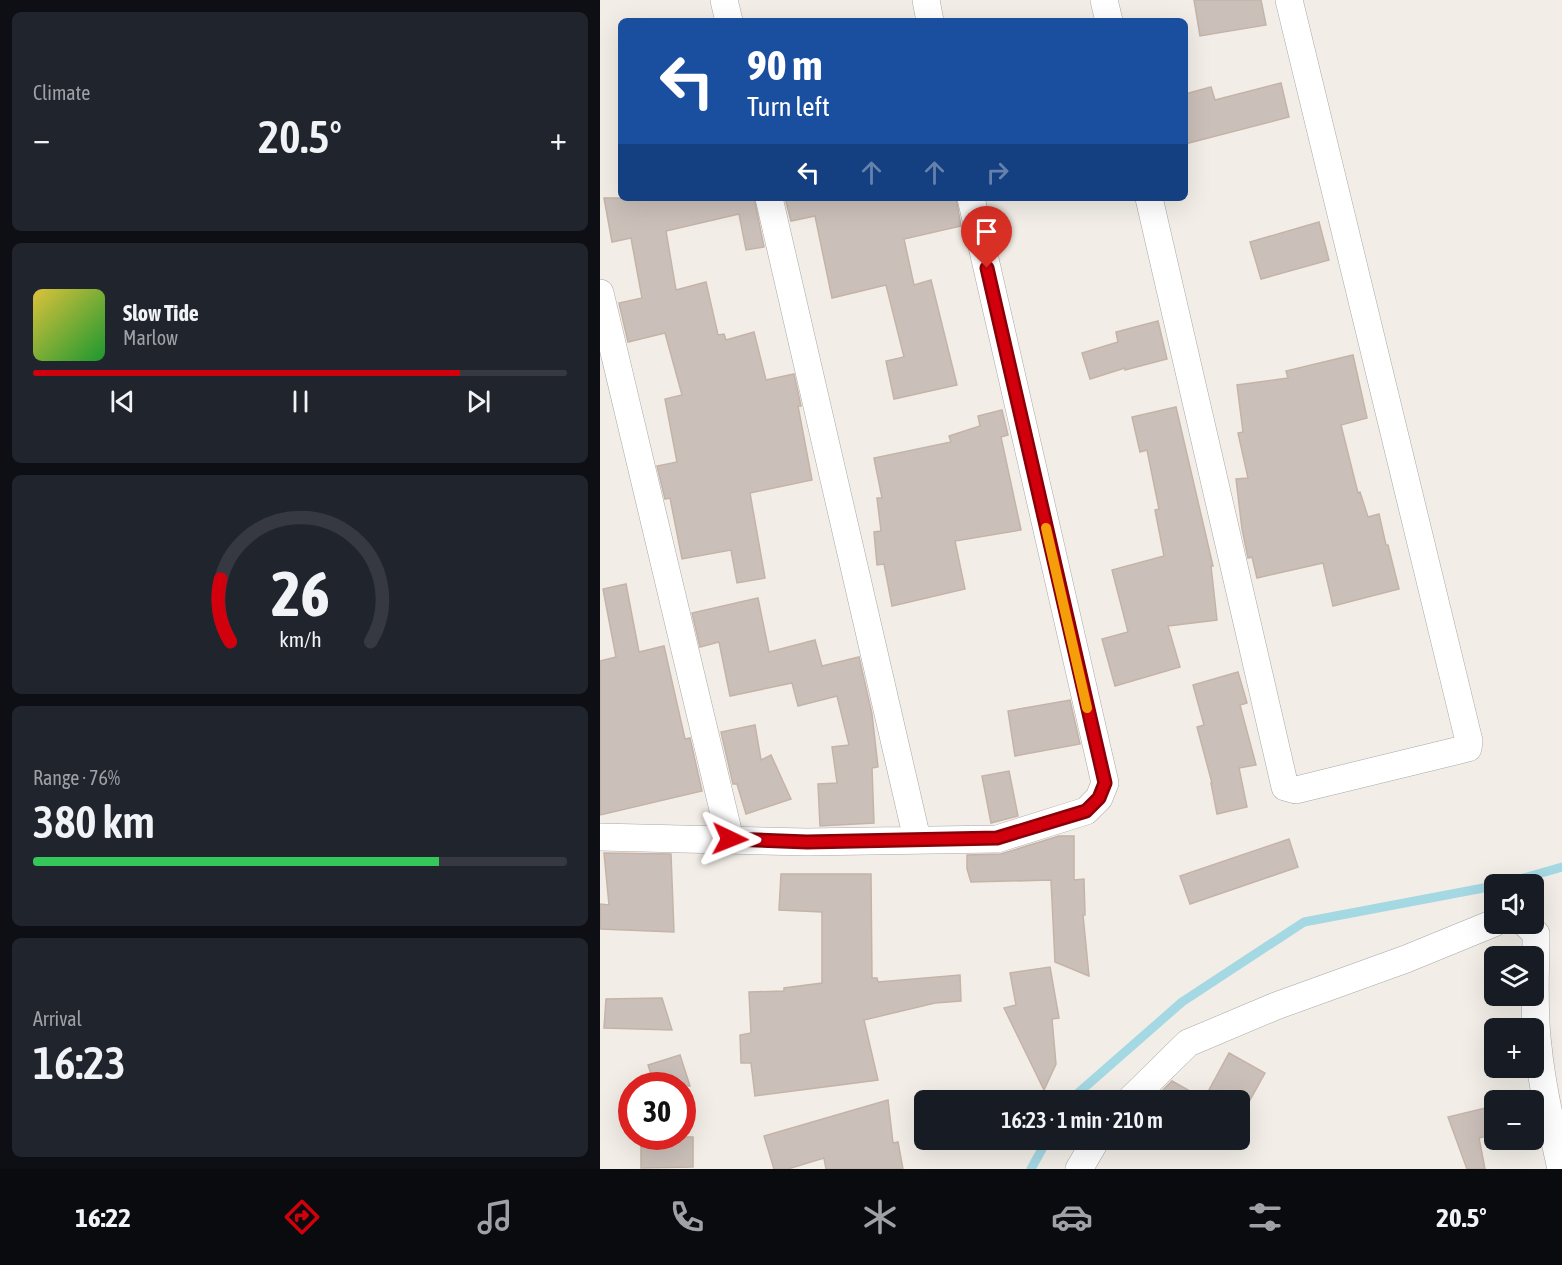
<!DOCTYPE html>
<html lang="en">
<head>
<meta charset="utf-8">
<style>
	:root { --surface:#171b24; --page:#20242c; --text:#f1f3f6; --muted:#9ea1a6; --line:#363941; --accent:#d2000c }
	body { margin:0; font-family:"Asap Condensed",sans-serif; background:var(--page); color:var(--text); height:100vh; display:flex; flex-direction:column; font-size:22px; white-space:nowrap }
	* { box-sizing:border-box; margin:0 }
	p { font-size:20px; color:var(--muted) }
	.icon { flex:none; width:33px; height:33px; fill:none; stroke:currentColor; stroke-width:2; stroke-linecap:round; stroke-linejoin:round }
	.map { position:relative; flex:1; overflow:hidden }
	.details { display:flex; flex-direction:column; gap:12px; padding:12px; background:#0d0f14; width:600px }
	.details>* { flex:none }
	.top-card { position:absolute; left:18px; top:18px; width:570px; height:183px; border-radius:9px; box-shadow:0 6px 24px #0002; background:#1a4fa0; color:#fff; overflow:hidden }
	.controls { position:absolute; left:884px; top:874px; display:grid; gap:12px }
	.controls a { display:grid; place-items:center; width:60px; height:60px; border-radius:9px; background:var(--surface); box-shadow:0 6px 24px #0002; font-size:30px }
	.speed { position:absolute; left:18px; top:1072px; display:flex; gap:12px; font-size:30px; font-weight:700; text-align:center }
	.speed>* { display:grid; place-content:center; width:78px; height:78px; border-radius:50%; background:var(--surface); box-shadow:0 6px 24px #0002; line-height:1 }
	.speed .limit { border:9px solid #d22; background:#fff; color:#111 }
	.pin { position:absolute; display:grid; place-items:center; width:51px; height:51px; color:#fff; margin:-62px -26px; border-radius:50% 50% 50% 0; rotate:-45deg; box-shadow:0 0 6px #0007 }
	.pin .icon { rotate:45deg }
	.me { position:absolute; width:66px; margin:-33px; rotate:92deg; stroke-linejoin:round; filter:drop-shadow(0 0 4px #0008) }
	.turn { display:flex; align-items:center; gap:21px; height:126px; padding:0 30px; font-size:27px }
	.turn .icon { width:78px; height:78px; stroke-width:2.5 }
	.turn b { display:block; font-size:42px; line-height:51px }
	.lanes { display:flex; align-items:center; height:57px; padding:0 30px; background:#0003; justify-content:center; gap:30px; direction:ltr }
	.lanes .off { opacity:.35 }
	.big { font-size:45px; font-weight:600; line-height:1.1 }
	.details .card { flex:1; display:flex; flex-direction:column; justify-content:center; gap:9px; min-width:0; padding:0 21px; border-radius:9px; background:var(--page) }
	.details .dial { align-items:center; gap:0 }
	.dial svg { height:156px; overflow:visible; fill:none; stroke:var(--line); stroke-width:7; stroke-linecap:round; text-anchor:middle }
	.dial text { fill:var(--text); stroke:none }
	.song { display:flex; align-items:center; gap:18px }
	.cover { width:72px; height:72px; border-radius:9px; background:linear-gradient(135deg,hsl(50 70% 55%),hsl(130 70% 35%)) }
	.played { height:6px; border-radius:3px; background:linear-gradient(90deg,var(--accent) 80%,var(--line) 80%) }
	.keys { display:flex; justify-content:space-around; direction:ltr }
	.heat { display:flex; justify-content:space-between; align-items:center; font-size:33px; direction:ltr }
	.charge { height:9px; border-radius:4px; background:linear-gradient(90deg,#34c759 76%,var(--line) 0) }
	.trip { position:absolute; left:314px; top:1090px; width:336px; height:60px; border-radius:9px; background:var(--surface); box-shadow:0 6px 24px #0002; font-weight:600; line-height:60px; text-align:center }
	.tab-bar { display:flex; height:96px; justify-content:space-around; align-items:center; background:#090b0e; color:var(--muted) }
	.tab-bar .icon { width:42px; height:42px }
	.tab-bar .selected { color:var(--accent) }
	.tab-bar b { font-size:27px; color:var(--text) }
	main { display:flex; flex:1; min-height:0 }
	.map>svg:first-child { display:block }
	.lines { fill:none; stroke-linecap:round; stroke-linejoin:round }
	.stream { stroke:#a4d8e3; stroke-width:9 }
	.building { fill:#cbc0b9; stroke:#c5b3a7; stroke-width:1.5 }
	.minor-casing { stroke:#a8a8a8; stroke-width:28 }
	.minor { stroke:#fff; stroke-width:27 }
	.route-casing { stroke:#880008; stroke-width:15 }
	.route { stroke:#d2000c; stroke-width:10 }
	.slow { stroke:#f59e0b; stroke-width:10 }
</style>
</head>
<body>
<main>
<section class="details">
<div class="card"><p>Climate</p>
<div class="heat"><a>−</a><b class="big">20.5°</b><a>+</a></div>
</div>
<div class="card">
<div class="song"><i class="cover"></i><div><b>Slow Tide</b><p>Marlow</p></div></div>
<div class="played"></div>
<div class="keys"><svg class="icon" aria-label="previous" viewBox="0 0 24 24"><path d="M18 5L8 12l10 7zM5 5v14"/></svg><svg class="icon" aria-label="pause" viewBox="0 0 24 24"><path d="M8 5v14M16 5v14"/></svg><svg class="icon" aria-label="next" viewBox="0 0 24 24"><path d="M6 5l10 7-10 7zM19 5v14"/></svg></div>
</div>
<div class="card dial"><svg viewBox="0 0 100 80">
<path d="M14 69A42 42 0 1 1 86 69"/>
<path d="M14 69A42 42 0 0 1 9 37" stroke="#d2000c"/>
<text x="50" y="56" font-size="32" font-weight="700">26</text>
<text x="50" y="72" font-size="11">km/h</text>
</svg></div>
<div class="card"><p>Range · 76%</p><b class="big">380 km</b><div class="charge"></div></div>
<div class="card"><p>Arrival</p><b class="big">16:23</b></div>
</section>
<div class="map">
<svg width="962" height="1169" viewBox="0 0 962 1169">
	<rect width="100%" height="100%" fill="#f2eee7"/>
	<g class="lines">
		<path class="stream" d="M899,885L962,867
			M469,1101L582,1002L704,922L894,886
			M431,1169L447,1140"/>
	</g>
	<path class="building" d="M594,0H661L666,25L600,36Z
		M681,83L689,117L585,144V94L611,87L615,100Z
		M4,198H154L164,247L146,250L139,214L66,231L76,290L106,282L118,335L124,334L126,340L154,332L166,380L194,374L201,406H198L212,480L150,493L165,578L137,583L131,550L82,559L70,498L65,499L57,466L77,462L65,399L82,395L65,333L28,342L19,303L42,298L31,238L12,242Z
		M185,198H356L361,226L304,239L314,285L331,280L357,385L294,399L286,361L304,357L286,285L232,298L215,216L191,221Z
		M719,222L729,260L661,279L650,242Z
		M558,321L567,359L525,370V368L490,379L482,353L518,342L516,332Z
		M753,355L767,418L741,425L758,493L760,492L768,517L779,514L786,545H788L799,589L733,606L723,563L657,578L652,557L648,558L642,529L636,479L648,478L638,433L643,432L637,385L688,378L686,371Z
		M576,407L613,566H611L617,620L568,626L580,667L515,686L502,639L528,632L512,570L564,556L555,510L559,509L547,450L540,452L532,417Z
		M402,410L408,435L401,437L421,530L355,541L365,589L292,606L284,564L277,565L274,532L281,531L277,498H282L274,458L351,442L349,436L380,426L378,416Z
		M26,584L39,652L64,646L85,739L90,738L102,791L0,815V661L16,657L3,589Z
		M158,598L169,652L215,640L222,666L259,657L272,714L278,767L272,768L274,823L220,826L218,784L237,783L232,747L249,745L237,696L198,706L192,683L130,696L119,642L100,647L92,613Z
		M638,672L647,703L640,705L656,765L639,768L647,807L617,814L611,783H612L597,727L604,725L593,685Z
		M470,700L480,744L415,756L408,711Z
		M155,725L161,760L171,755L191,799L146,814L137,784H133L121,732Z
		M409,771L418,816L391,823L382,776Z
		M459,836H474V880L484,879L485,915H483L489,976L455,962L451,880L371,882L367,869V855L401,854Z
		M689,839L698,867L590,904L580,876Z
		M4,853L71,854L74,932L0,929V904L9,905Z
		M181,874H271L272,978H277L278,982L360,975L361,1001L335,1003L264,1020L278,1080L155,1096L151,1063H141L140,1035L151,1033L149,992L184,991V988L222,983V912L179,910Z
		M450,967L459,1018L452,1019L456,1064L444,1090L404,1008L416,1005L410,973Z
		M62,998L72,1030L4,1028L6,999Z
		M629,1053L665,1073L639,1120V1101H558L554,1099L572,1081L604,1099Z
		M80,1055L90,1086H55L48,1065Z
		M288,1100L293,1143L298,1142L303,1169H226L224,1158L188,1169H174L164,1136Z
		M894,1106V1134L879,1138L885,1169H867L848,1117Z
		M41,1137H93V1167L41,1168Z"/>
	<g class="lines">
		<g class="minor-casing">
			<path id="minor" d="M124,0L129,21
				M326,0L330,21
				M504,0L509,21
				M169,198L317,839
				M549,198L685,787L696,790L868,748L869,741L689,0
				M0,293L130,839
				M0,837L207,842L397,839L486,811L499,798L505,783L371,198
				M926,924L936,934C936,971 933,1009 938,1046C942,1087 952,1128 961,1169
				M529,1101L588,1043L676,1006L806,959L894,923
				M479,1169L496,1140"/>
		</g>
		<use href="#minor" class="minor"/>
	</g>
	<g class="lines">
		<g class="route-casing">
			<path id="route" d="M130,839L207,842L397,838L486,811L499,798L505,783L387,268"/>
		</g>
		<use href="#route" class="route"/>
		<path class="slow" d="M446,528L487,708"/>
	</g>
</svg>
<div class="controls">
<a><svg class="icon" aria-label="sound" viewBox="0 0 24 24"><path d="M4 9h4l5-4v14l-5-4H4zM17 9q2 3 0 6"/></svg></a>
<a><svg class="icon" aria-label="layers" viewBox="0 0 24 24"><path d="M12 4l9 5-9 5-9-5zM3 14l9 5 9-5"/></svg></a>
<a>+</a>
<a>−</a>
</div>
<div class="speed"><div class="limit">30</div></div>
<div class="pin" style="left:387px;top:268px;background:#d93025"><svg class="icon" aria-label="arrive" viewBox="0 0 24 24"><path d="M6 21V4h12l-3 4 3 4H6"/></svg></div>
<svg class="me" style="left:130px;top:839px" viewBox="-20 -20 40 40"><path d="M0-17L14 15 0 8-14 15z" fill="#d2000c" stroke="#fff" stroke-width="4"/></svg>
<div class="trip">16:23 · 1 min · 210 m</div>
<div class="top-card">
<div class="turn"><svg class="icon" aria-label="left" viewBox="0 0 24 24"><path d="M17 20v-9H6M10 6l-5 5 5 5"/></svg><div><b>90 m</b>Turn left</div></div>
<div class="lanes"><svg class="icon" aria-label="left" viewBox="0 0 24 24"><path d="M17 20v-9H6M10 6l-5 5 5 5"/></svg><svg class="icon off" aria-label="ahead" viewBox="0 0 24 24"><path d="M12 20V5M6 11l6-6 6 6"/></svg><svg class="icon off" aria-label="ahead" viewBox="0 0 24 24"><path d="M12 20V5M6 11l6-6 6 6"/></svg><svg class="icon off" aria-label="right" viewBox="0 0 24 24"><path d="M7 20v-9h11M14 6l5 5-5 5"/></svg></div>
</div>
</div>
</main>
<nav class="tab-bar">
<b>16:22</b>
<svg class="icon selected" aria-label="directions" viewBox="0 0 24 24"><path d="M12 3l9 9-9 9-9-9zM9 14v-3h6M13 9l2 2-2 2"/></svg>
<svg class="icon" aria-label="music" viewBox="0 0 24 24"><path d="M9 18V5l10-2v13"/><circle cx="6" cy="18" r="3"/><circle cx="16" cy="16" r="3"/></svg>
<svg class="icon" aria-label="phone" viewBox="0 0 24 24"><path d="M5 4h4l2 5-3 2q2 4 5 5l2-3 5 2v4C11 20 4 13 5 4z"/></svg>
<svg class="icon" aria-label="climate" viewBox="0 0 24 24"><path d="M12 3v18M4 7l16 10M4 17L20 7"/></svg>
<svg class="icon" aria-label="car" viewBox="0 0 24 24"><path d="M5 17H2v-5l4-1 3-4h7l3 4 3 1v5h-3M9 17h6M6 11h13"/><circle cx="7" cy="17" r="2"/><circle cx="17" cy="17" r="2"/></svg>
<svg class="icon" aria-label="filters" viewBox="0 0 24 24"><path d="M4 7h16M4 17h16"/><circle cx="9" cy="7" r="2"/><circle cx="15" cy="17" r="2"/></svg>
<b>20.5°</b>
</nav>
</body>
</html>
